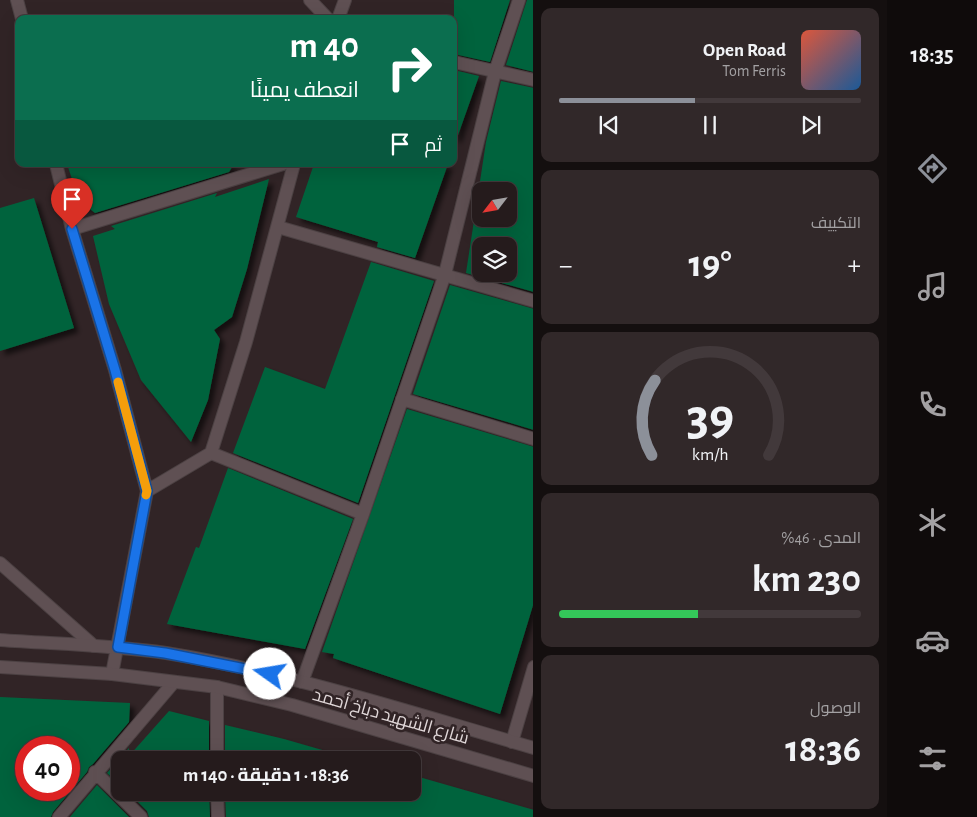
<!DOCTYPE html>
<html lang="ar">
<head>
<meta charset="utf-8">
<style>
	:root { --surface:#251b1c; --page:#312829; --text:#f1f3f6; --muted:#a3a1a3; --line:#42393b; --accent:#8c9099 }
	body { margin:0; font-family:"Alegreya Sans",Cairo,sans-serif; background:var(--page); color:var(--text); direction:rtl; height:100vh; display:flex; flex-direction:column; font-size:19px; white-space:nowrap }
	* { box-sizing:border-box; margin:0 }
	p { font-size:16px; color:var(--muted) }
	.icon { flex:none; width:28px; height:28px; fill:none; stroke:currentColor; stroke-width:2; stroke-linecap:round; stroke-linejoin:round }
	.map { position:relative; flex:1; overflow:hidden; direction:ltr }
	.side { display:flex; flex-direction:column; gap:8px; padding:8px; background:#140f0f; width:354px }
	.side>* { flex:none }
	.top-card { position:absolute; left:15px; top:15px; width:442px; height:152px; border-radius:10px; box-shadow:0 5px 20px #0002,0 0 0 1px var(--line); direction:rtl; background:#0b6e4f; color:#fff; overflow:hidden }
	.needle { width:32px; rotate:239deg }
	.tools { position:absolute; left:472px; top:182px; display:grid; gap:10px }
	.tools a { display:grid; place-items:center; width:45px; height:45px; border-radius:10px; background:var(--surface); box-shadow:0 5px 20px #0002,0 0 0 1px var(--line); font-size:25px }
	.speed { position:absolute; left:15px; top:736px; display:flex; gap:10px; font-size:25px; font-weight:700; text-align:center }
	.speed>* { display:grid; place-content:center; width:65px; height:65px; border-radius:50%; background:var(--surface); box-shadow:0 5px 20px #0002,0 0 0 1px var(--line); line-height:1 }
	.speed .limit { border:8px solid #d22; background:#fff; color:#111 }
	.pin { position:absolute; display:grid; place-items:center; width:42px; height:42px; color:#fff; margin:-51px -21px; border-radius:50% 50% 50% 0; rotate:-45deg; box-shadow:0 0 5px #0007 }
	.pin .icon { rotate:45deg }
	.me { position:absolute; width:55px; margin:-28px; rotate:283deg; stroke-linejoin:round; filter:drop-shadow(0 0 4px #0008) }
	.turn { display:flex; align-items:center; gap:18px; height:105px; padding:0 15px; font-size:22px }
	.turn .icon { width:65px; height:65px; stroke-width:2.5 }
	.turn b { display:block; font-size:35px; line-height:42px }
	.then { display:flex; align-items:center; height:48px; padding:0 15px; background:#0003; gap:10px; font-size:19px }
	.big { font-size:38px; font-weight:700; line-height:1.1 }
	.side .card { flex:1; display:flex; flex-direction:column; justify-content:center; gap:8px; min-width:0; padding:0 18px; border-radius:10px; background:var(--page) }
	.side .dial { align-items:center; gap:0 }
	.dial svg { height:130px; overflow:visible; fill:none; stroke:var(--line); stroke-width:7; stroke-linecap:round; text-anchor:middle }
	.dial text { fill:var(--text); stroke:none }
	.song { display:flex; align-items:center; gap:15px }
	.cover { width:60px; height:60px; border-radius:8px; background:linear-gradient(135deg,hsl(10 70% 55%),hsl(210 70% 35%)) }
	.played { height:5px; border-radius:2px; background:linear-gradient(90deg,var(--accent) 45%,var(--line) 45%) }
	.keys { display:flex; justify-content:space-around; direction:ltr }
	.heat { display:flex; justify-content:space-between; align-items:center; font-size:28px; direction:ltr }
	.charge { height:8px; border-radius:4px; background:linear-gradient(90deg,#34c759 46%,var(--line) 0) }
	.trip { position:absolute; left:111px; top:751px; width:310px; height:50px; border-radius:10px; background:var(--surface); box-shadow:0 5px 20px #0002,0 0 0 1px var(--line); font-weight:700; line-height:50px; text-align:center; direction:rtl }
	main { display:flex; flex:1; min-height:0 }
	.menu { display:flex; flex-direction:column; width:90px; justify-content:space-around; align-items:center; background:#0f0b0b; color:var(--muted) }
	.menu .icon { width:35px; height:35px }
	.menu .selected { color:var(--accent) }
	.menu b { font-size:22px; color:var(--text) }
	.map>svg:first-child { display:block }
	.building { fill:#02643d; fill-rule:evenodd; filter:url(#shadow) }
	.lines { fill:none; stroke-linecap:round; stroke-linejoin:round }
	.minor-casing { stroke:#4c4143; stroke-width:14 }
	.tertiary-casing { stroke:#4c4143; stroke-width:14 }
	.minor { stroke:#5f5053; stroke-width:12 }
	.tertiary { stroke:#5f5053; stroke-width:12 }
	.route-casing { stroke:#114b97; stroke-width:12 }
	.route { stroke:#1a73e8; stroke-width:9 }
	.slow { stroke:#f59e0b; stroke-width:9 }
	.labels { text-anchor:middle; stroke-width:5; stroke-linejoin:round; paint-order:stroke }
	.street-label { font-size:18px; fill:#dfd6d7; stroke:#312426 }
</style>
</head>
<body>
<main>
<nav class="menu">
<b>18:35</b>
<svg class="icon selected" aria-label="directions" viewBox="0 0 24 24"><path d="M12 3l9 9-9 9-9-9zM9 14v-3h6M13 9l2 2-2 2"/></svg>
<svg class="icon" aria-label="music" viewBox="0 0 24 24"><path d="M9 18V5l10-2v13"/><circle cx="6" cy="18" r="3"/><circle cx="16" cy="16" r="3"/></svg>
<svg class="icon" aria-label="phone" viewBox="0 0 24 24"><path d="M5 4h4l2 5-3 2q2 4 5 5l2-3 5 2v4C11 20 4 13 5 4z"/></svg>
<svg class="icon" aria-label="climate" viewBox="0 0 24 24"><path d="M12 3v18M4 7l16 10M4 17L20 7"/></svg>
<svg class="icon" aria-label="car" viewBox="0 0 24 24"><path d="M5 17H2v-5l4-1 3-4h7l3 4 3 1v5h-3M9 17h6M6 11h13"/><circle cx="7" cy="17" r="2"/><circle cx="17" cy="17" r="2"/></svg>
<svg class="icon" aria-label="filters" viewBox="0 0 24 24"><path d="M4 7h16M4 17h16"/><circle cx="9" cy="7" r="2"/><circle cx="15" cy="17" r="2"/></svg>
</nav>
<section class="side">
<div class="card">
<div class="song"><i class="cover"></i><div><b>Open Road</b><p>Tom Ferris</p></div></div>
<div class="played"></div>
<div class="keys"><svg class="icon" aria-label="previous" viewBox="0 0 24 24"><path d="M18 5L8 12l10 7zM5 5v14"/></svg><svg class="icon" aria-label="pause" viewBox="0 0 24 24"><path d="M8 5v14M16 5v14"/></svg><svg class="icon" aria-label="next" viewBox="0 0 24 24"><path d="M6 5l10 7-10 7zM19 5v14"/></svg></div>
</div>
<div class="card"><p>التكييف</p>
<div class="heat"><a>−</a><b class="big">19°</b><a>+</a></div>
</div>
<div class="card dial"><svg viewBox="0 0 100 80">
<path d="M14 69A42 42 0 1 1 86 69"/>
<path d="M14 69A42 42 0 0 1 16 23" stroke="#8c9099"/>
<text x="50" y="56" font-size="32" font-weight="700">39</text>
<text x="50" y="72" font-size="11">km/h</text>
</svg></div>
<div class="card"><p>المدى · 46%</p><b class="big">230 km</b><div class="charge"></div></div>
<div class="card"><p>الوصول</p><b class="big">18:36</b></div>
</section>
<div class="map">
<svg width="534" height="817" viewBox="0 0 534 817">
	<defs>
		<filter id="shadow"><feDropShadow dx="4.5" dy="4.5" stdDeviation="2.5" flood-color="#0009"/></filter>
	</defs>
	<rect width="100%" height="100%" fill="#312426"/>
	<path class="building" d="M454,0H510L490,62L454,54Z
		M527,0H534V72L506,65Z
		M454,70L479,76L457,138H454Z
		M501,81L534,88V292L466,273L486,142ZM481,191H509V219H481ZM481,246H509V274H481Z
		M67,164H234L229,172L95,213L72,195L70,186L74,185Z
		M314,164H448L415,258L377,247L378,242L296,217Z
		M269,179L247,269L232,317L214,330L220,339L208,400L191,442L141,380L109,304L93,236L115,229L111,226L217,193L215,197Z
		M34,198L74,328L0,351V208Z
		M371,262L434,281L358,503L233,453L265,367L325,389Z
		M450,285L534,309V430L413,394Z
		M407,409L534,447V602L500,714L333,658L334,654L322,652Z
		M228,468L353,519L305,649L167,624L196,547L199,548Z
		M0,697L130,703L129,722L93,764L89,767L87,772L53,812L51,817H0ZM26,748H69V790H26Z
		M169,711L209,721V760H120V785L107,773L129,748V756Z
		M225,725L284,739L357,760H225Z
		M412,775L534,810V817H226L225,792H412Z
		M97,785L129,817H70Z
		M128,792H209L210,817H149L147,811Z"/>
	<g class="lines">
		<g class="minor-casing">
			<path id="minor" d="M17,0L22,19
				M310,0L328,19
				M338,19L345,0
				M454,62L534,80
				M56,164L72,229L115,370L147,491L112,674
				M278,227L534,301
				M72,229L283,164
				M402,399L534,439
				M211,453L363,514
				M147,491L211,453L246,342L294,164
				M0,563L94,646
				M302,682L363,514L445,274L495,72L519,0
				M217,687V760
				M512,742L534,667
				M95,772L141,817
				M217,792L218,817
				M59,817L174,682"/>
		</g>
		<g class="tertiary-casing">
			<path id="tertiary" d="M0,640C55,644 111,645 166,653C291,673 412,713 534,748
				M0,667L112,674L217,687L292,705L534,776"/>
		</g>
		<use href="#minor" class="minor"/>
		<use href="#tertiary" class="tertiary"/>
	</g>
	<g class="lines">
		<g class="route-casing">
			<path id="route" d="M72,229L115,370L147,491L118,647L165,653L270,674"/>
		</g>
		<use href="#route" class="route"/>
		<path class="slow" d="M118,382L147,491L146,495"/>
	</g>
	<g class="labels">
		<g class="street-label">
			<text transform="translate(391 716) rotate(16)" y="6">شارع الشهيد دباخ أحمد</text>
		</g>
	</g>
</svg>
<div class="tools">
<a><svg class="needle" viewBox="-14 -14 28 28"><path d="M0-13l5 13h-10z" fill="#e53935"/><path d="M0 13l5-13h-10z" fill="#a3a1a3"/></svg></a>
<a><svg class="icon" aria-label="layers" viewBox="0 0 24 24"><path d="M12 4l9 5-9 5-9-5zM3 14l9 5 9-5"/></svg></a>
</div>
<div class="speed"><div class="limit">40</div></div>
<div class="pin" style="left:72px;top:229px;background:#d93025"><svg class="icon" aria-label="arrive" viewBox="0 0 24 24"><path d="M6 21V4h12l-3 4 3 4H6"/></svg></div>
<svg class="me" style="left:270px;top:674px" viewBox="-20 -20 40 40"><circle r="19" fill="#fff"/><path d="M0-13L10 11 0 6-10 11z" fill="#1a73e8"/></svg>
<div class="trip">18:36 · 1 دقيقة · 140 m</div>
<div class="top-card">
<div class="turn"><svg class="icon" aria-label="right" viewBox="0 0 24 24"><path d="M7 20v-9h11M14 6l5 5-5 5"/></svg><div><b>40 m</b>انعطف يمينًا</div></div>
<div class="then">ثم<svg class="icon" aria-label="arrive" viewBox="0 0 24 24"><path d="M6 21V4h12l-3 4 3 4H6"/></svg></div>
</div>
</div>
</main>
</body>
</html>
